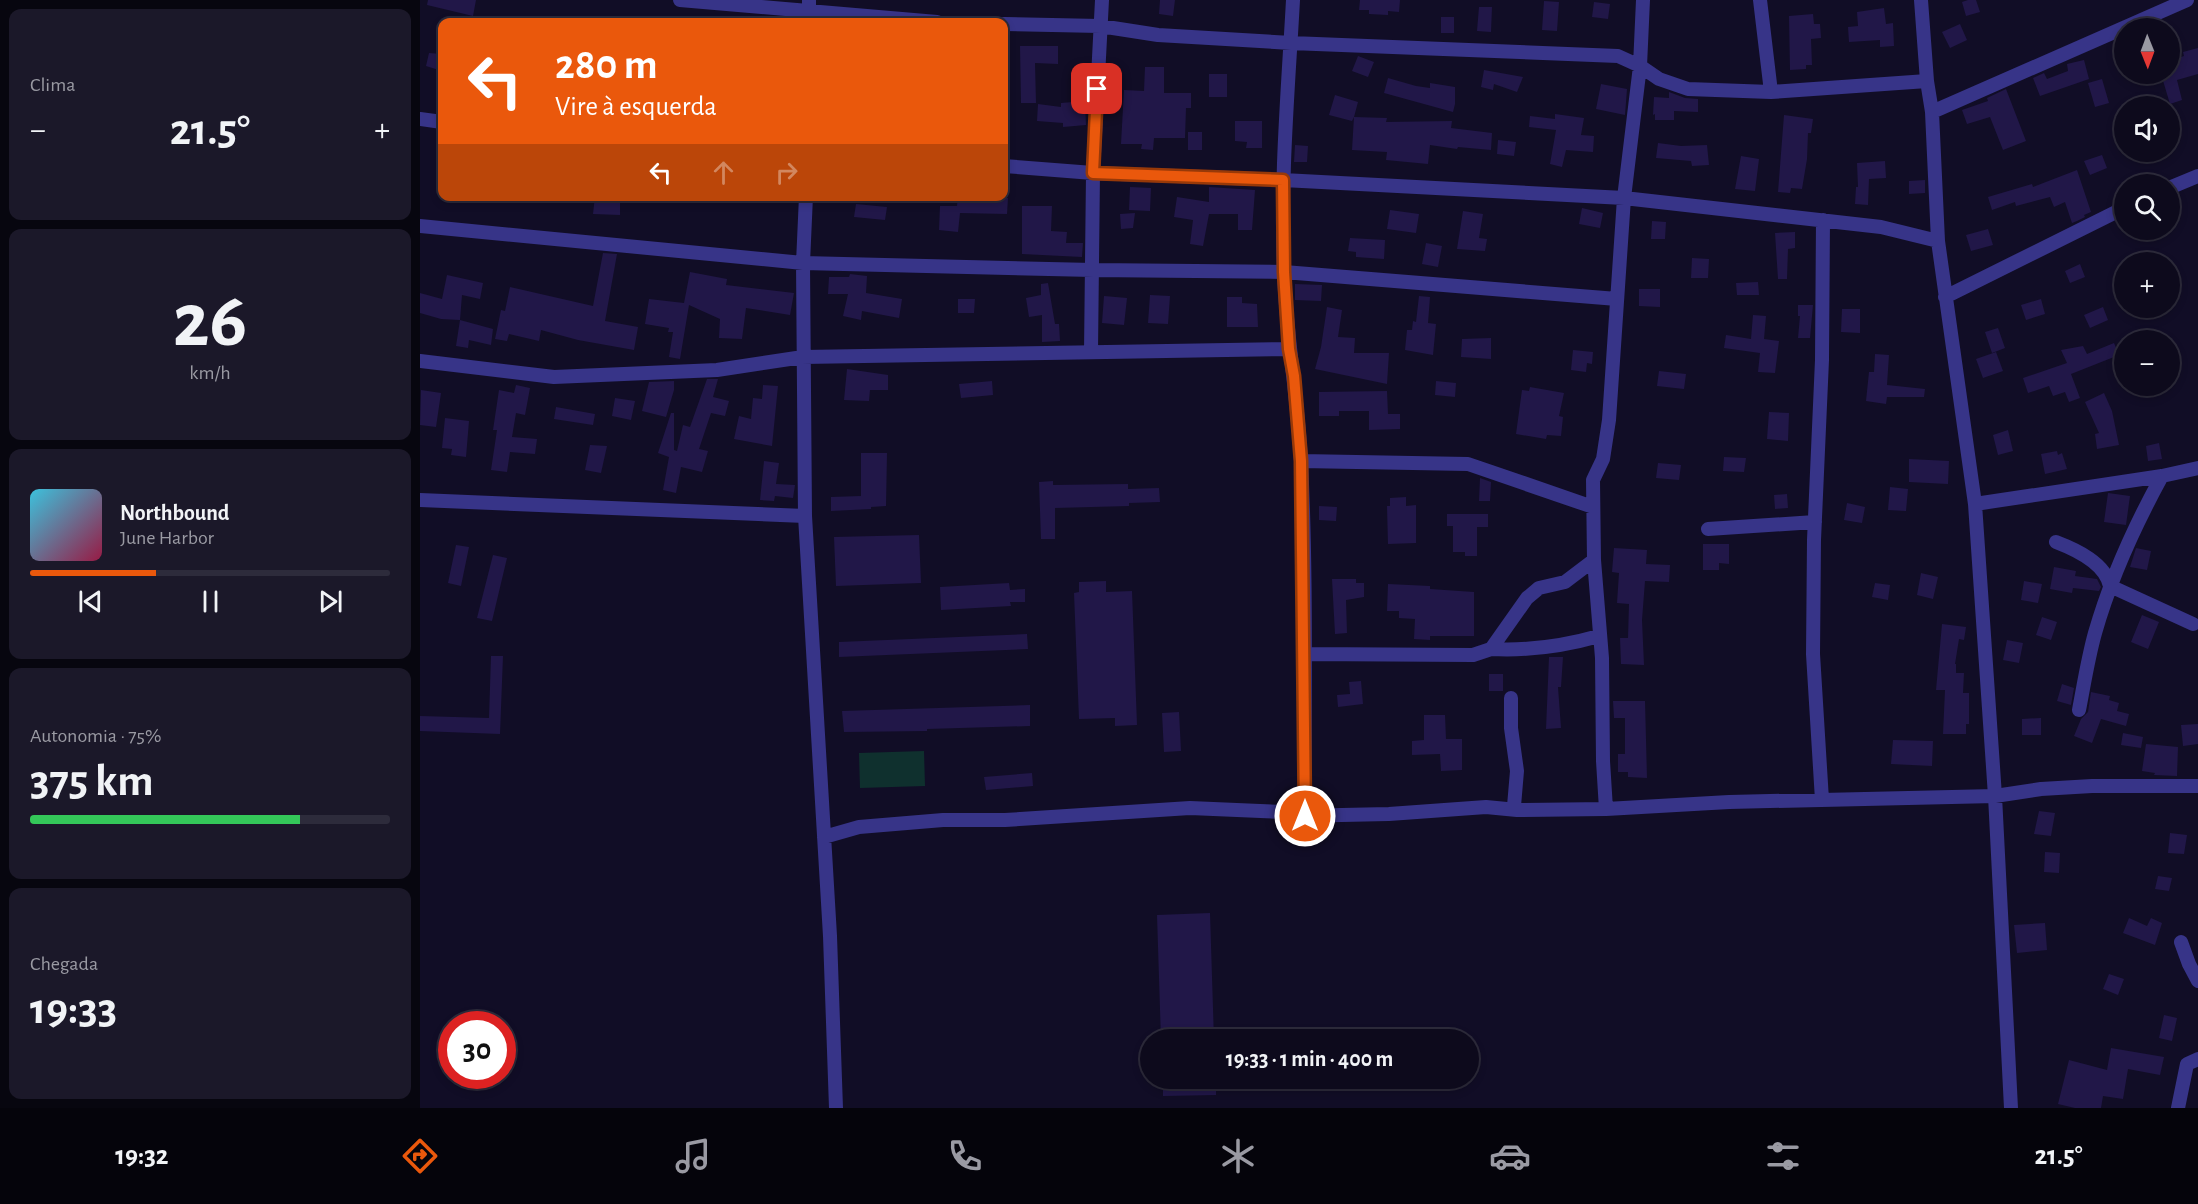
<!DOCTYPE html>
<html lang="pt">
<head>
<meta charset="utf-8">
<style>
	:root { --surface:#0d0a1c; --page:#1b1829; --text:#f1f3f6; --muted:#9a9aa3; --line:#2d2b3b; --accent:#ea580c }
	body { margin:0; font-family:"Alegreya Sans",sans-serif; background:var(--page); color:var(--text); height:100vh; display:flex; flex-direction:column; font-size:22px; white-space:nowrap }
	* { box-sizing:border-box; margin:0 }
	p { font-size:20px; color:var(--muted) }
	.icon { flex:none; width:33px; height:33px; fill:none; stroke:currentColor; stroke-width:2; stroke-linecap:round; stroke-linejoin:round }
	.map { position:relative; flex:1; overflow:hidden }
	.sheet { display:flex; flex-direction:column; gap:9px; padding:9px; background:#07060f; width:420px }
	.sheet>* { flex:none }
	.guide { position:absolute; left:18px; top:18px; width:570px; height:183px; border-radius:12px; box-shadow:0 3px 9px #0003,0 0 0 2px var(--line); background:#ea580c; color:#fff; overflow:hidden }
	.needle { width:39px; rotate:179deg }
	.tools { position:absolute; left:1694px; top:18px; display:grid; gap:12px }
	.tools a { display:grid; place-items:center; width:66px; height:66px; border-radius:50%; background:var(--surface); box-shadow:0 3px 9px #0003,0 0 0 2px var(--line); font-size:30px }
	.speed { position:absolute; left:18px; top:1011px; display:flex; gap:12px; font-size:30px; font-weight:700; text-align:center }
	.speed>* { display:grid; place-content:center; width:78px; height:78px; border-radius:50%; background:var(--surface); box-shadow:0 3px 9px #0003,0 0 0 2px var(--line); line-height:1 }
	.speed .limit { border:9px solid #d22; background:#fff; color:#111 }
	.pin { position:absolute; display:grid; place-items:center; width:51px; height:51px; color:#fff; margin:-26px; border-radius:12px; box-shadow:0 3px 9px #0006 }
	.me { position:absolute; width:66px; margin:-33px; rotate:0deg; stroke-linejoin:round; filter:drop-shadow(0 0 4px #0008) }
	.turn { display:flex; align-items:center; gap:21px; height:126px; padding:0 18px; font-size:27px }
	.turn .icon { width:78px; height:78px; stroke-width:2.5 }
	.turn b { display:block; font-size:42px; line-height:51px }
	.lanes { display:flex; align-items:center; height:57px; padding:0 18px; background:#0003; justify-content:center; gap:30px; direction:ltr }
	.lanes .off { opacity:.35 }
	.big { font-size:45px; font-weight:700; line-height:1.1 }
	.sheet .tile { flex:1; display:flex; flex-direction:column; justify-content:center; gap:9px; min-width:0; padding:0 21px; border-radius:12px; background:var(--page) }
	.sheet .dial { align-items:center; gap:0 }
	.dial b { font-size:78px; line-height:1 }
	.song { display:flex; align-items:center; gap:18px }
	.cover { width:72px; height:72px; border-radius:9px; background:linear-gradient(135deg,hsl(190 70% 55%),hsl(340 70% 35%)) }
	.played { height:6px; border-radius:3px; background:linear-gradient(90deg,var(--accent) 35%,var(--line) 35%) }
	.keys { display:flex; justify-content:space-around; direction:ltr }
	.heat { display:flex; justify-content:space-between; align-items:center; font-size:33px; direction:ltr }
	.charge { height:9px; border-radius:4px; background:linear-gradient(90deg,#34c759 75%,var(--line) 0) }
	.trip { position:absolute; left:720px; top:1029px; width:339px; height:60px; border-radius:30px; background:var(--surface); box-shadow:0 3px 9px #0003,0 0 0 2px var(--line); font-weight:700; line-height:60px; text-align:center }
	.tab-bar { display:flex; height:96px; justify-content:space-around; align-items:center; background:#05040b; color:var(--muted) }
	.tab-bar .icon { width:42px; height:42px }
	.tab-bar .active { color:var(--accent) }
	.tab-bar b { font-size:27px; color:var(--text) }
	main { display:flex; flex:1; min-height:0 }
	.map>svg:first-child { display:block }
	.green { fill:#0f302e }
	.building { fill:#211748 }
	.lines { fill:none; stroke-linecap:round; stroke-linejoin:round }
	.minor { stroke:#373488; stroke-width:14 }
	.route-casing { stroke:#983908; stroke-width:15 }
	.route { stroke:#ea580c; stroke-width:10 }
</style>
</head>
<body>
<main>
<section class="sheet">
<div class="tile"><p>Clima</p>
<div class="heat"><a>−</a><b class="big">21.5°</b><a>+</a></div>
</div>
<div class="tile dial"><b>26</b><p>km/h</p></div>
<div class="tile">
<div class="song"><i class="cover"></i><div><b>Northbound</b><p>June Harbor</p></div></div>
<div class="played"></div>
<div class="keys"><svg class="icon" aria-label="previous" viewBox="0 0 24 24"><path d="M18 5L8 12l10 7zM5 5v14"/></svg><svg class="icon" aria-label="pause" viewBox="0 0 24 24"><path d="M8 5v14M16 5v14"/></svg><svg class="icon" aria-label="next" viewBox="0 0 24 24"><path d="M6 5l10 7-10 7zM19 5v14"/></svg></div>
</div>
<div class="tile"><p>Autonomia · 75%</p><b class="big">375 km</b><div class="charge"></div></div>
<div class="tile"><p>Chegada</p><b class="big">19:33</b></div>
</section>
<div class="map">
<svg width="1778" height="1108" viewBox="0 0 1778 1108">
	<rect width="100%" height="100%" fill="#110d26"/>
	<path class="green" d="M504,751L505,786L440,788L439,753Z"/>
	<path class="building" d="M8,0H56L53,16L7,5Z
		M740,0H755L753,16L739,14Z
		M940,0H980L979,12L968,11V15L949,14V10H939Z
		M1548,0H1556L1560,12L1546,16L1542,2Z
		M1124,1L1139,2L1137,31L1122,30Z
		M1174,2L1190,4L1188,19L1172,17Z
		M1059,7H1072L1071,32L1057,31Z
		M1464,8L1466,24L1473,23L1474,46L1460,47V40L1429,42L1428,27L1438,26L1437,12Z
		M1393,14L1394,24H1400L1401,38L1391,39L1392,65H1386V69L1370,70L1369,16Z
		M1021,17H1034V33H1021Z
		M1540,24L1547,40L1530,48L1522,32Z
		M600,46H638V64L615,63L616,103H601Z
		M1778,48V74L1757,80L1762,100L1750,104L1741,74H1749V61L1764,56L1763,52Z
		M9,53L22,54V71L6,66Z
		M938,56L954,62L948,77L932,71Z
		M1664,60L1669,79L1620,96L1613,78L1624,73L1627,79L1648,71L1647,64Z
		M725,67H744V93H771V108H766L765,138H734L733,150L721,149L722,144H701L704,90L724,91Z
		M1064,70L1103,77L1097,92L1074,84L1073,90L1061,87Z
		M789,74H807V97H789Z
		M968,78L996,86L1010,88V83L1035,87V104L1033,112L964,93Z
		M1682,79L1689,103L1675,107L1668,83Z
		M1181,84L1207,89L1205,115L1176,109Z
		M1586,89L1606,141L1583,150L1570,117L1547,124L1542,110L1568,101L1567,98Z
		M1249,92L1265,98L1278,99V112L1254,111V120H1235V114L1233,115L1234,97L1249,98Z
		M915,95L938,102L934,117L967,118L966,122L1032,121L1031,128L1072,133L1071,150L1038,147L1037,149L1010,145L1008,164L966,160L967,152L932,150L934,117L932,121L909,115Z
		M665,101L666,125L643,127V123L617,121L618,104L641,107V103Z
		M1135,114L1164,118L1161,135L1174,136L1173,152L1146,150L1142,167L1130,164L1136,130L1109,127L1110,116L1135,119Z
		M1364,115L1393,119L1391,133H1388L1387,159L1382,189L1371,188L1370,193L1358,192Z
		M815,121H842V148H826L827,142L815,141Z
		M768,132H782V150H768Z
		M1078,140L1096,142L1094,156L1077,154Z
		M1238,143L1261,146L1287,145L1289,165L1272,166L1271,161L1236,158Z
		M875,145L888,146L887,162H874Z
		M1682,155L1687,168L1670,175L1664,161Z
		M1321,156L1339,159L1335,191L1315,189Z
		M1465,161L1466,178L1449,179L1448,205L1435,204L1436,187H1438L1437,163Z
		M1657,170L1671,212L1664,215L1665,217L1657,221L1652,223L1645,202L1634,207L1630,197L1596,206L1595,202L1572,210L1568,197L1612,184L1613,187Z
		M1505,180V193L1489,194V181Z
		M710,187L731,188L730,211L709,210Z
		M789,187L835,190L832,230H818V214H789L783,246L770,244L773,220L754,217L757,197L789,202Z
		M175,196H200V215L173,214Z
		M538,196L588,198L587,214L540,213L538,232L519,230L520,206H537Z
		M436,204L467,207L465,220L434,217Z
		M602,206H632L631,231L647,232L646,243H663L662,257L602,254Z
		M1162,208L1183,213L1180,228L1159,224Z
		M970,210L999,214L996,233L967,229Z
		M1043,211L1063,214L1059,238L1067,239L1065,251L1037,249Z
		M715,213L713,228L701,229L700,214Z
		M1232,221L1246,222L1245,239H1231Z
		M1568,229L1573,245L1551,251L1546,235Z
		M1375,232V248L1368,249L1367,279H1358L1355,233Z
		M930,238L965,240L964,259L936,257V252L928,251Z
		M1006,243L1022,246L1018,267L1002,264Z
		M183,253L197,254L185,321L218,327L214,350L158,340L121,330L119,341L89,334L87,341L75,339L81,310L85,311L90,287L173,306Z
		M1272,258L1289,259L1288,278H1271Z
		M1660,264L1665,277L1650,283L1645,271Z
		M270,272L307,279L306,285L374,293L370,315L326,308L322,339L299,338L300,319L269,305L260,359L249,357L253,332H248L249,328L225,324L229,299L264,303Z
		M430,274L447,276L446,293L482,299L479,318L442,311L441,320L423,316L428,294H408L409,277H429Z
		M27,275L63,283L60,299L42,295L40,320L73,329L71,345L49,340L48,348L36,346L40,320L21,319L0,313V293L22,299Z
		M1338,282L1339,295H1317L1316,283Z
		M628,283L635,324H639L640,341L622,342V315L609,317L606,298L621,295V284Z
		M875,284L902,285L901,301L875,300Z
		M1219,289H1240V307L1219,306Z
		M730,295L750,296L748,324L728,323Z
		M684,296L707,298L704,325L682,323Z
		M999,296L1010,297L1008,323L1016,324L1013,355L985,350L987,330H992L993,321L996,322Z
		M807,297H822V303L837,304L838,327H807Z
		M538,299H555L554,313H538Z
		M1621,299L1625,314L1606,320L1601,305Z
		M1378,305H1393L1390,338H1378L1380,316H1378Z
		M907,307L922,310L918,337L935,338L934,353H969L967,384L895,369L901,347Z
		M1683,307L1688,320L1670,328L1664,315Z
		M1422,309H1440V333L1421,332Z
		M1333,315L1346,316L1344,339L1359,341L1355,373L1338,372L1340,353L1304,348L1306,335L1331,339Z
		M1578,328L1585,348L1572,353L1565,332Z
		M1071,338V359L1041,357L1042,339Z
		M1694,343L1699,355L1651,374L1660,398L1649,402L1645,392L1633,396L1629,386L1608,393L1603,378L1647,363L1641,350L1663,346L1667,354Z
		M1153,350L1173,352L1172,364L1167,363L1166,372L1151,370Z
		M1576,352L1583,371L1563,378L1556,359Z
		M1455,354L1469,355L1467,385L1505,389L1504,397H1467L1466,404L1446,401L1449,372H1454Z
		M427,369L468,375V390H450L449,401L424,400Z
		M1239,371L1266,374L1264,389L1237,386Z
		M287,379H298L293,397L309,401L305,416L291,413L279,449L288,451L282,472L261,467L256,493L243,490L249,457L238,453L251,413H254V450L257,451L263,425L270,427Z
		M254,381V390L246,417L222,411L229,382Z
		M572,381L573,395L541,398L539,384Z
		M1016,381L1036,383L1035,397L1015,395Z
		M96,385L110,388L105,415L96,413L92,437L117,439L115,454L90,452L87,472L71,470L77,430H73L79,390L94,393Z
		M343,385L358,386L352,446L314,439L319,416L331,419L333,398L342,399Z
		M1110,387L1144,393L1139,416L1143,417L1141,436L1127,435L1126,439L1096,434L1102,390L1109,391Z
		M1,390L21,393L16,427L0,425Z
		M967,391L968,414H980V429L949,430V411H919V416H899V392Z
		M1684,393L1692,411L1699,445L1677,449L1675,434L1679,433L1665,402Z
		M195,398L215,401L211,420L192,416Z
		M136,407L175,414L173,425L134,419Z
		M1349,412L1369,413L1368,441L1347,439Z
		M25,418L49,421L46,457L31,455L32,449L22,448Z
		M1588,430L1593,451L1578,455L1573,435Z
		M1739,443L1742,459L1728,461L1726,446Z
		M170,445L187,446L181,473L165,470Z
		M1637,451L1638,455L1642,453L1647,469L1625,474L1621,454Z
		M441,453H467L466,506L451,507V509L411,511V497L441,496Z
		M1304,457L1326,458L1324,472L1303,471Z
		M1489,459L1529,461L1528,484L1489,482Z
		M344,461L359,463L356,484L375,485L373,498L355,496L354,501L340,500Z
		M1238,463L1261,465L1259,480L1236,478Z
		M1060,478L1071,482L1070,501H1059Z
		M633,481V485L708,484V489L739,488L740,502L709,503V506L635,508V539H621L619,482Z
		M1470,487L1488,489L1486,511L1468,510Z
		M1688,493L1710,496L1706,525L1684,522Z
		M1367,494L1368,508L1355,509L1354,495Z
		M986,497V506L996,505V543L968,544L967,506H970V498Z
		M1427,503L1445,507L1442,523L1424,520Z
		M899,506L917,507L916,521L899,520Z
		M1027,514H1068V527H1057V556H1045V552H1033V526H1027Z
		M499,535L501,583L416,586L414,537Z
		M1283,544H1309V564L1299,563V570H1283Z
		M36,545L49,547L41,586L28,583Z
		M1194,548L1227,550L1226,564L1250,565L1249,582L1225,581L1222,620L1224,665L1201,664L1200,638H1208L1209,604L1197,603L1199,573L1192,572Z
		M1716,548L1731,551L1727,570L1710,567Z
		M73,555L87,558L72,621L57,618Z
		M1634,567L1656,571L1655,576L1677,579L1681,587L1679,591L1653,588L1652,593L1630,589Z
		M1501,573L1518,577L1513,599L1497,595Z
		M912,579H936V583H944V597L926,600L927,633L915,634Z
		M686,581V592L712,591L717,725L695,726V718L659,719L654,593L659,592V582Z
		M1604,581L1622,584L1618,603L1601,600Z
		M589,583L590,590L605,589V602H590L591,606L521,610L520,587Z
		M1455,583L1470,585L1468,600L1452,597Z
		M968,584L1010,586V589L1054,592V636H1010V640L994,639L995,619L979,618V611H967Z
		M1722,615L1739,622L1728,649L1711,642Z
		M1622,617L1637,622L1631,640L1616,635Z
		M1522,624L1546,627L1544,640L1539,639L1535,664H1536V673H1544L1543,693H1549V724H1546V734H1523L1525,690H1516Z
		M607,634L608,649L419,657V642Z
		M1587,640L1603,643L1599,663L1583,660Z
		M71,656H83L80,734L0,731V716L69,718Z
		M1129,657H1143L1141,687H1138L1141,728L1126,729Z
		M1069,674H1083V691H1069Z
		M941,681L943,704L918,707L917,695L930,694L929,682Z
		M1642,684L1654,688L1651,705L1637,701Z
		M1671,692L1690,696L1689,700L1699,703L1697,711L1709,714L1706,726L1681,719L1672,743L1654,736L1661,719L1668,712Z
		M1193,701H1225L1227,778L1208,777V772H1198V754H1205V718H1194Z
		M610,705V726L507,729V731L424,732L422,711Z
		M759,712L761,751L744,752L742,713Z
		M1004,715H1025L1026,739H1042V770L1021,771L1020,754L992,755V741L1004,740Z
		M1621,718V735H1602V719Z
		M1778,724V744L1763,746L1761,725Z
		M1703,733L1723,737L1721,748L1701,745Z
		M1473,740L1513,741L1512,766L1471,764Z
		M1726,744L1758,747L1757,776L1734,775L1735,773L1722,771Z
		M612,773L613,786L566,790L564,777Z
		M1619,811L1635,813L1631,836L1614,834Z
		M1750,833L1767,835L1764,854L1748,853Z
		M1625,852L1640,853L1639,873L1624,872Z
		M1738,876L1752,878L1749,891L1735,889Z
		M790,913L794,1040H741L737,915Z
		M1709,918L1727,926L1731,918L1742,923L1735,945L1703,933Z
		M1625,923L1627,950L1597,953L1594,925Z
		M1689,974L1704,979L1698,995L1683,989Z
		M1744,1015L1757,1018L1752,1041L1739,1038Z
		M1691,1048L1744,1057L1740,1075L1708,1069L1703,1099L1683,1096L1681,1108H1655L1638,1104L1649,1060L1687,1070Z
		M743,1078H796V1095L743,1096Z"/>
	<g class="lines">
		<path class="minor" d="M260,0L517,22
			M873,0C868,91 860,181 864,272C866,336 878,398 881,462C887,580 884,698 885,816
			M1340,0L1351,92
			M1501,0L1507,81L1512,112L1518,241L1555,504L1575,796L1591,1108
			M389,22V0
			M584,24L680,26L738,35L871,43L1198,56L1220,66L1239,79L1268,89L1351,92L1507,81
			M1512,112L1767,0
			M0,119L22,122
			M584,166L673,173L863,180L1204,198L1461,227L1518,241
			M1749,188L1778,176
			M386,196L383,263L385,516L410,936L416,1108
			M0,226L383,263L673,270L864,272L1197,299
			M1525,297L1704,208
			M671,352L673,173L682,0
			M0,361L134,377L297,370L383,357L869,349
			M881,461L1048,464L1173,507
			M0,500L385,516
			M1555,504L1742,476L1778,468
			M1288,529L1395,522
			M1636,542C1657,550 1685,563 1690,586L1773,624
			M1174,560L1182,658L1183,761L1186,809
			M1071,649C1108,651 1144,646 1179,636
			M884,654L1053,655L1071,649L1107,598L1119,588L1145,582L1174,560L1173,480L1183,459L1189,420L1204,198L1220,66L1223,0
			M1091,698V728L1097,771L1094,806L1097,810
			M1659,710C1664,684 1668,658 1675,633C1691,577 1714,527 1742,476
			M1402,800L1393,654L1394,540L1402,360L1403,220
			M404,837L439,827L523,820H585L770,808L863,812L874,816L969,814L1066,807L1097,810L1186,809L1309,802L1575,796L1621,789L1672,786H1778
			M1761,942L1769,964L1778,981
			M1758,1108L1767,1064L1778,1059"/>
	</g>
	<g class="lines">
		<g class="route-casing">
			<path id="route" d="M677,89L673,173L863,180L864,272L869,349L874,376L881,461L885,816"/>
		</g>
		<use href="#route" class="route"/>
	</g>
</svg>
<div class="tools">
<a><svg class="needle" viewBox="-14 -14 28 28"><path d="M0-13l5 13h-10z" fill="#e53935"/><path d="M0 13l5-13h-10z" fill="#9a9aa3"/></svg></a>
<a><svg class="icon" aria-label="sound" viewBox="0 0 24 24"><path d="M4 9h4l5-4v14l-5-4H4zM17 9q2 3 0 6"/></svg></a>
<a><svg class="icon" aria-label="search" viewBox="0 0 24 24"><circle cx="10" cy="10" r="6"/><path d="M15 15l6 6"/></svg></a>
<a>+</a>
<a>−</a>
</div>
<div class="speed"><div class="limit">30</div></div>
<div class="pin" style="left:677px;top:89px;background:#d93025"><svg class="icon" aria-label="arrive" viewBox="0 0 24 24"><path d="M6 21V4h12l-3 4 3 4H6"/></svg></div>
<svg class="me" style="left:885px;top:816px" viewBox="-20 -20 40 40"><circle r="17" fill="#ea580c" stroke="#fff" stroke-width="3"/><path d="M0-11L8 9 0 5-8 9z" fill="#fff"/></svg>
<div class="trip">19:33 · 1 min · 400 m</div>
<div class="guide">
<div class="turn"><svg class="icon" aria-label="left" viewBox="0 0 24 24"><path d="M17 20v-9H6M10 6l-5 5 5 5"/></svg><div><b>280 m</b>Vire à esquerda</div></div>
<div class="lanes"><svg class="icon" aria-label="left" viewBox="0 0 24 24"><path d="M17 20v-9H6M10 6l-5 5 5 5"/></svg><svg class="icon off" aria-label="ahead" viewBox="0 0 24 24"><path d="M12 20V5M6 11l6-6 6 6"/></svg><svg class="icon off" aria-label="right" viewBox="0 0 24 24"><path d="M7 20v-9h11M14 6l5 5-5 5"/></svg></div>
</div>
</div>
</main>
<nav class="tab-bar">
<b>19:32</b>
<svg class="icon active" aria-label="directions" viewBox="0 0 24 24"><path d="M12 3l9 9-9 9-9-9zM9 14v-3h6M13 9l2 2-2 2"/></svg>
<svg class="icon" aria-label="music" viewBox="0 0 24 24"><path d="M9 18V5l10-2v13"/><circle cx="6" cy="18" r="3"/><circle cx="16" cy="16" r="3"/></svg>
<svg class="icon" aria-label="phone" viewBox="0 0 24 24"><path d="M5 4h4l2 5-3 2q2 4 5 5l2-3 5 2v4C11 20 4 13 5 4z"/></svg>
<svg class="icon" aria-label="climate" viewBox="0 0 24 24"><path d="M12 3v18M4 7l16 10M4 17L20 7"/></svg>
<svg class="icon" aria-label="car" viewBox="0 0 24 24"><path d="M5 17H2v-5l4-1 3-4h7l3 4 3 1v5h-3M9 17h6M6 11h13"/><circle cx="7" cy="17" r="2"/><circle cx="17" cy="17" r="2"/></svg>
<svg class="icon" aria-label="filters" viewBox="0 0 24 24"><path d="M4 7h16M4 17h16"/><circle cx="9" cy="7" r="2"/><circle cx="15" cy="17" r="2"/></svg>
<b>21.5°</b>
</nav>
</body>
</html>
